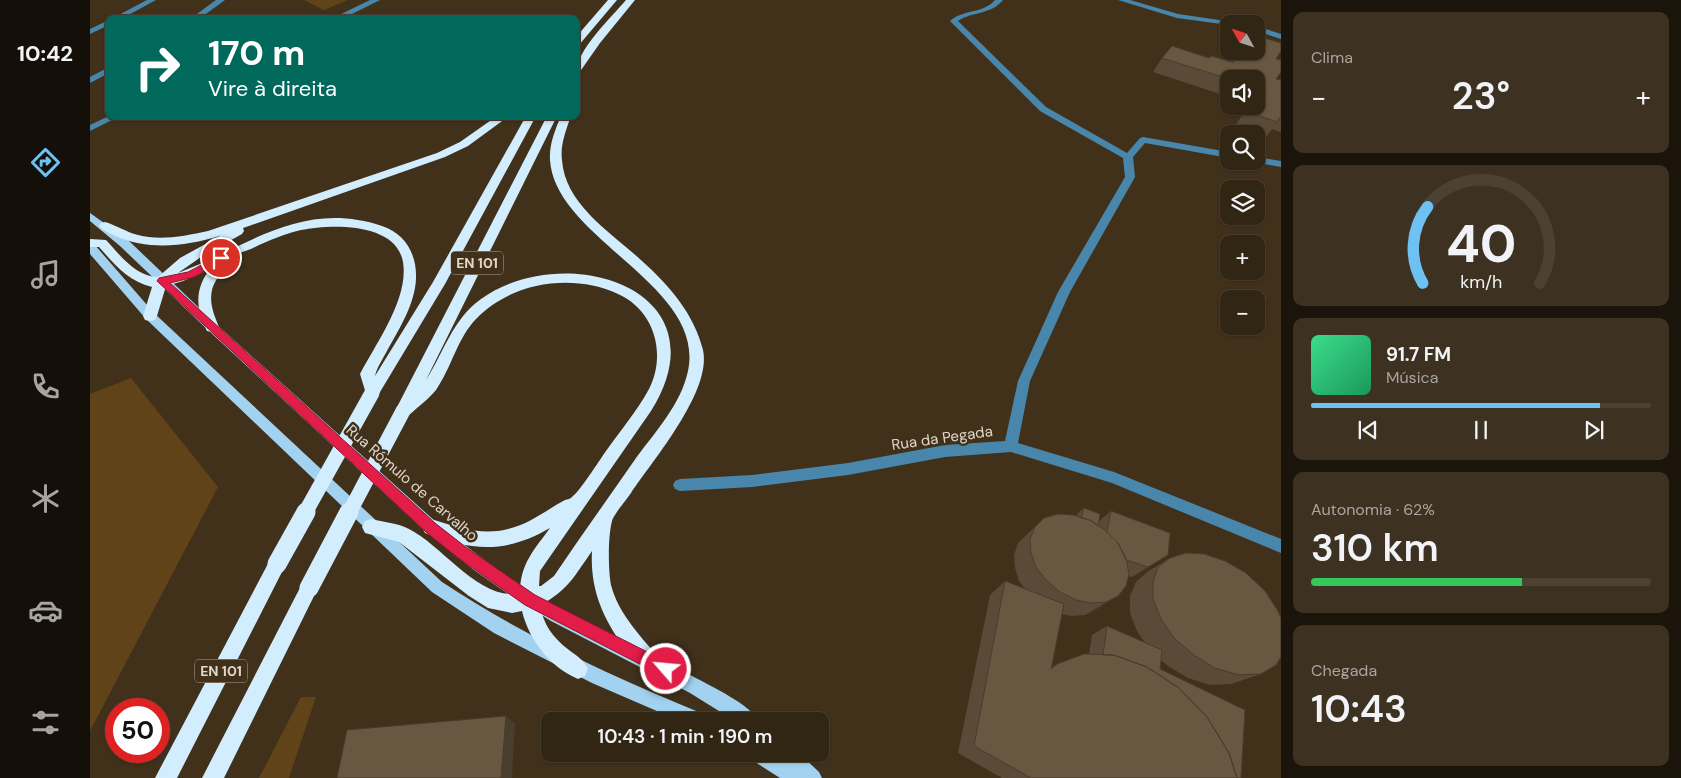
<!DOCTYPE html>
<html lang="pt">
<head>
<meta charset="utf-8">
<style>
	:root { --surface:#312514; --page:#3d3122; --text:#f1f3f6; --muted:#a8a5a0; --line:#4c4234; --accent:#6dc2f3 }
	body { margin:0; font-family:"DM Sans",sans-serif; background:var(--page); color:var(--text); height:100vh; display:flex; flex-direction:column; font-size:19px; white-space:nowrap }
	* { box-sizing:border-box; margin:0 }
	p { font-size:16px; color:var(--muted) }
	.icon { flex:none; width:28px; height:28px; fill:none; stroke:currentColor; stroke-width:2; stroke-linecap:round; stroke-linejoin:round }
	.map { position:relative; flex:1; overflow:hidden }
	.panel { display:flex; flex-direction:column; gap:12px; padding:12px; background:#1b140b; width:400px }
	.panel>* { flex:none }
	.guide { position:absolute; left:15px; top:15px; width:475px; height:105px; border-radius:10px; box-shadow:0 1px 4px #0004,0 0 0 1px var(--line); background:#00695c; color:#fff; overflow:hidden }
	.needle { width:32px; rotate:310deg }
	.fabs { position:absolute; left:1130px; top:15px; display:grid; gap:10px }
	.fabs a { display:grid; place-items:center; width:45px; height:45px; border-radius:10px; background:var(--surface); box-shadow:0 1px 4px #0004,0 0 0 1px var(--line); font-size:25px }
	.speed { position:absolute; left:15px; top:698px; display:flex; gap:10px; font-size:25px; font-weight:700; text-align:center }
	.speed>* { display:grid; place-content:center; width:65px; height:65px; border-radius:50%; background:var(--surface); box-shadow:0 1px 4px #0004,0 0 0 1px var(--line); line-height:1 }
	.speed .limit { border:8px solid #d22; background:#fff; color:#111 }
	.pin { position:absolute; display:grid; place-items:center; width:42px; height:42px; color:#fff; margin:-21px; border:2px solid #fff; border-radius:50%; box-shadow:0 1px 5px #0007 }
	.me { position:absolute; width:55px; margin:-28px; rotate:297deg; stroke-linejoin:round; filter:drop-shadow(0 0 4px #0008) }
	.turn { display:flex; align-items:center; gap:18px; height:105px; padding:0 20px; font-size:22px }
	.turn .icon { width:65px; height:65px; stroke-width:2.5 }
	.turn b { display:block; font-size:35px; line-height:42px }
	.big { font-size:38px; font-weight:600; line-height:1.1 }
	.panel .tile { flex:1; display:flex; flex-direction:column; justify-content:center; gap:8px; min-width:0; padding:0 18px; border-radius:10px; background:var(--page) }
	.panel .dial { align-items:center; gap:0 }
	.dial svg { height:130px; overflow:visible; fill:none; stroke:var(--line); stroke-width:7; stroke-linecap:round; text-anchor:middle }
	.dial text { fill:var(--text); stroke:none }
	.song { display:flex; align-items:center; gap:15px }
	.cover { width:60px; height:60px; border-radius:8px; background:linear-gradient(135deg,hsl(150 70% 55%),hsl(150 70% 35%)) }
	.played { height:5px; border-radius:2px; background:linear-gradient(90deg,var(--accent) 85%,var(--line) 85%) }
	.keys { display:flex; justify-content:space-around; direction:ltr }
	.heat { display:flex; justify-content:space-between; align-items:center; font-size:28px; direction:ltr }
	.charge { height:8px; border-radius:4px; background:linear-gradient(90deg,#34c759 62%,var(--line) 0) }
	.trip { position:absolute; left:451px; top:712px; width:288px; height:50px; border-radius:10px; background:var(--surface); box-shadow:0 1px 4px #0004,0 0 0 1px var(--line); font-weight:600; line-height:50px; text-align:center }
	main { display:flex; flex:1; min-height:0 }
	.dock { display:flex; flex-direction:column; width:90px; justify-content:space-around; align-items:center; background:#140f08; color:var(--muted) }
	.dock .icon { width:35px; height:35px }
	.dock .selected { color:var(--accent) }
	.dock b { font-size:22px; color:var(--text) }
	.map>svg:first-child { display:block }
	.green { fill:#604319 }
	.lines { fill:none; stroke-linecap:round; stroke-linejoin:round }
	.minor { fill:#4887ab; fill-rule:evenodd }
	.major { fill:#a2d2ef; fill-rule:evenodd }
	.highway { fill:#d1edfe; fill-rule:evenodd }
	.highway-bridge-far1 { stroke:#d1edfe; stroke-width:15 }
	.highway-bridge { stroke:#d1edfe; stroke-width:19 }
	.wall { fill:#594b38 }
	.shaded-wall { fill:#493d2e }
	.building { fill:#685741; stroke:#493d2e }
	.route { fill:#e11d48; stroke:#92132f }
	.labels { text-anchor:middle; stroke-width:5; stroke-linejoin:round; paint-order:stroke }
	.shield { fill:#41311b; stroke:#b0a495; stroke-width:1 }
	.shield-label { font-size:14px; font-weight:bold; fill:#e0d6c9 }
	.street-label { font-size:15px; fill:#e0d6c9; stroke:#41311b }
</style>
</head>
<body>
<main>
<nav class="dock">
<b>10:42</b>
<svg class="icon selected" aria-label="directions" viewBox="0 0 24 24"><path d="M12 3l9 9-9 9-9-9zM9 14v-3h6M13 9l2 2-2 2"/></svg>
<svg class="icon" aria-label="music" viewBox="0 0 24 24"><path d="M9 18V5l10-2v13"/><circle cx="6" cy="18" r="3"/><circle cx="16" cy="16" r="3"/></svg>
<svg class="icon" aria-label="phone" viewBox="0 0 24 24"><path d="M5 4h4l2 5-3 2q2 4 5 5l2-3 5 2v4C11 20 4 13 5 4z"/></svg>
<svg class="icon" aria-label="climate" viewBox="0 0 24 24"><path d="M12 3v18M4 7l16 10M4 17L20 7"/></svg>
<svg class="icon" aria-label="car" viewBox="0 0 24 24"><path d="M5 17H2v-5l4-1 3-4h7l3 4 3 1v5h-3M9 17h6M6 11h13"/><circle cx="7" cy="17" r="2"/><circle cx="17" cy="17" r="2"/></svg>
<svg class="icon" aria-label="filters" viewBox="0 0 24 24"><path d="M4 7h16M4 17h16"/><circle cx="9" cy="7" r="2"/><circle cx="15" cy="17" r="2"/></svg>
</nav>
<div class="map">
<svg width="1191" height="778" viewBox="0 0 1191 778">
	<rect width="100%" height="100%" fill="#41311b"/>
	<path class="green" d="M214,0H258L234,10Z
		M41,378L128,487L0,731V394Z
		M211,697H226L199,778H169Z"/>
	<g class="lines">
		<path class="minor" d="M57,0H66L31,19H21Z
			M126,0H135L109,19H100Z
			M280,0H290L252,19H241Z
			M905,0H913C901,15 883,11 868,21L956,107L1037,153L1050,138L1053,137L1139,152V158L1055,143L1043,157L1045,177L980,292L940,381L928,443L1024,472L1191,539V553L1022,483L921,452L855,457L758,475L662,487L590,491L585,489L583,485L585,481L590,479L662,475L758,463L855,445L915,441L928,381L968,292L1035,177L1033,158L950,111L860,21C873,9 893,14 905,0Z
			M1028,0H1040L1088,14L1157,24L1139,25L1087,18Z
			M19,20V25L0,34V29Z
			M1166,26L1191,34V39L1166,31Z
			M19,67V73L0,83V77Z
			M19,116H30L0,131V125Z
			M1166,157L1191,161V167L1163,162L1166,161Z"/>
		<path class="major" d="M0,213L38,240L126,324L346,522C378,548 410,573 445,594C496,625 551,648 604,677C619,685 663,706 668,721H645L600,693L461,621L421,596L384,570L336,532L118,330L30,246L0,221Z
			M0,243L4,244L64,313L352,582C435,637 524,677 616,715L618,721H590L502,683L404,633L342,592L56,319L0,254Z
			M659,754H684L690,758L688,754H710L729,772L732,778H690L662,760Z"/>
		<path class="highway" d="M518,0H527L489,45L486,46V37Z
			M536,0H545L510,43L489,73L486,74C486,50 521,18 536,0Z
			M407,116H419L378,146L355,157L153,228L154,231L152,234L111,257L88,273C157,247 212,199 292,226C316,234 327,255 326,279C325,303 310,328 298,349C294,357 287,367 285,376L343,282L436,116H446L355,284L287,397L282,399L277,397L270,374C286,343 319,299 313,262C306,222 241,224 211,230C194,234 177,241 161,249C156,251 144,254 141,259C136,265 124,281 122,290C119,303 124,315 129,327L127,331L122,332L117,331L115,327C106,306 105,290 119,270L93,281L76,286L67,316L65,320L60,321L55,320L53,316L62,287C38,281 25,265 9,247H0V239L16,240C30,255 46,277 68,277L90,258L130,236C95,246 60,251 25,236C20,233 13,231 9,226L11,223L15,222C26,225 36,232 48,235C70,241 95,236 118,231L347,153L370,142Z
			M457,116H467L336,380C354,352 362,320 391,299C475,239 637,289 561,411L450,571L449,586H451L464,576C491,536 519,497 546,458C566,431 591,404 598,371C616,285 465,239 460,160C459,145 465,130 471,116H481C476,130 470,145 472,160C475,205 522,233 552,261C580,286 604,314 613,350C622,391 564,459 541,493C537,499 524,514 522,521C518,536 518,569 521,585C526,605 538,621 551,637C557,645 565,651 569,661L566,668L559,671C548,666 541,656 534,647C512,617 500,588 502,551C485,575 478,591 450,605C453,624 463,638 479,650C487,656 494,660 498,669L495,676L488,679C460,667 439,640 432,611L422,613L398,608L379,596L309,542L275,533L272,527L275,521L281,519C293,522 308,523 319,529C352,545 390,602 430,593C430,564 444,550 460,528C415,554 382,551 335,533L332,527L335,521L341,519C367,527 391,536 418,529C440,524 456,510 475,500C478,499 480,499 482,497C490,491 509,461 516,451C530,431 547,411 559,389C577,353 564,310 528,294C483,273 422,282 387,318C367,338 362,367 346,390C340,397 334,402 327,408C320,414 317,419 308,416L305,411Z
			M187,555L193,558L196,564L193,570L87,778H65L181,558Z
			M219,579L225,582L228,588L225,594L134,778H112L213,582Z"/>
		<path class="highway-bridge-far1" d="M215,513L282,393
			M259,513L313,411"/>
		<path class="highway-bridge" d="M187,564L216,512
			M219,588L259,512"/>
	</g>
	<path class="wall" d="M1159,53L1186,59V79L1191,80V131L1190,132L1182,129L1176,137L1145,126L1158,106H1166V79H1139V97L1063,72L1072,58H1119L1143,62Z
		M994,508L1009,521L1021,511L1078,555L1042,577L1038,576L1036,586L1007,609L995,615L981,616L972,614L962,667L967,664L999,654L1002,635L1017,626L1055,643L1047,631L1040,613V596L1046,582L1057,572L1080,558L1171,674L1141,684L1120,685L1098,678L1078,666L1071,660L1070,669L1151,778H912L868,753L900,595L915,581L935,589L929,581L925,568L924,555L928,543L954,518L987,516V514Z"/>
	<path class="shaded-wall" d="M1028,596L1007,609L995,615L1016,602Z
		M416,716L425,724L422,778H411Z"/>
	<path class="building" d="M1171,37L1191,43V51L1186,59L1191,60V72L1186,79L1191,80V116L1187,122L1156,111L1159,106H1166V96L1171,89L1166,87V79H1139L1072,58L1082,46L1119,58L1121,56L1143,62L1151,51H1155L1159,53L1160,51H1166V43Z
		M994,508L1010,514L1008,526L1000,520L991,518Z
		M1021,511L1080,533L1078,555L1058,567L1036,560L1028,543L1017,532Z
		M968,514L983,515L1000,520L1015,530L1028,543L1036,558L1039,574L1036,586L1028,596L1016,602L1001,603L986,600L970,592L956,580L946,567L941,553L940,539L945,527L954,518Z
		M1096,553L1114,554L1135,561L1156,573L1175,591L1188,611L1191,618V657L1186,665L1171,674L1149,675L1125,668L1104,655L1084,638L1071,619L1063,599V582L1068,567L1080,558Z
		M915,581L974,604L961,669L967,664L994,654L1024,655L1057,667L1089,688L1117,717L1139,753L1147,778H941L884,746Z
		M1017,626L1072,650L1070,669L1155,710L1151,778H1147L1139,753L1117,717L1089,688L1057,667L1024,655H1013Z
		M416,716L411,778H247L257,730Z"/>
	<path class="route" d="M131,255L136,258L134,261L104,277L80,283L345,523L377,548L445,595L581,664L583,669L581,675L576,677L571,675L435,605L367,557L336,532L67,281L69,278L98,272Z"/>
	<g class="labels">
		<g class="shield">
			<rect x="361" y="251.5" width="52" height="23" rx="4"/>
			<rect x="105" y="659.5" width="52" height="23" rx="4"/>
		</g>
		<g class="shield-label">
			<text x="387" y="268">EN 101</text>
			<text x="131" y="676">EN 101</text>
		</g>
		<g class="street-label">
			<text transform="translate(852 438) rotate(-8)" y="5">Rua da Pegada</text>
			<text transform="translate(322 483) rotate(41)" y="5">Rua Rómulo de Carvalho</text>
		</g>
	</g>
</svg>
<div class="fabs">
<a><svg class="needle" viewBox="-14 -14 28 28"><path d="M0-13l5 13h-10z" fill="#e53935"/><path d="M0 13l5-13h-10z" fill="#a8a5a0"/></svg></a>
<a><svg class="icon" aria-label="sound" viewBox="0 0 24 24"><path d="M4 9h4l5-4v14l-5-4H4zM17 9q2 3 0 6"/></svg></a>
<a><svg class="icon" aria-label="search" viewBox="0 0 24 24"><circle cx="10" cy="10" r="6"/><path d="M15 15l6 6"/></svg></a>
<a><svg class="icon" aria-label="layers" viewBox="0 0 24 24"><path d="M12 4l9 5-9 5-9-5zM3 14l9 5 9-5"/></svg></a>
<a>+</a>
<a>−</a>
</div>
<div class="speed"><div class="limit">50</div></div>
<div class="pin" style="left:131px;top:258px;background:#d93025"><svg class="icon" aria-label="arrive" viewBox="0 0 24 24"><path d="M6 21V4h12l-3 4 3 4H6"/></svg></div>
<svg class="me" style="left:576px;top:669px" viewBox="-20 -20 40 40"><circle r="17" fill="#e11d48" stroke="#fff" stroke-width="3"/><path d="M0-11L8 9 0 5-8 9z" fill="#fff"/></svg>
<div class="trip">10:43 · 1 min · 190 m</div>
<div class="guide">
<div class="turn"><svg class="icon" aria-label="right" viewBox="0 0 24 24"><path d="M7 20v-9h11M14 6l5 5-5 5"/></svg><div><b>170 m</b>Vire à direita</div></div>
</div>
</div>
<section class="panel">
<div class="tile"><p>Clima</p>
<div class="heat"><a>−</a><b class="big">23°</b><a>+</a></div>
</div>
<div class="tile dial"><svg viewBox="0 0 100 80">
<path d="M14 69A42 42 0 1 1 86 69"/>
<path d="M14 69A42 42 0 0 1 17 22" stroke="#6dc2f3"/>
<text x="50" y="56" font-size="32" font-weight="700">40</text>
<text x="50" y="72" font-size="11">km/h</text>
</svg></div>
<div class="tile">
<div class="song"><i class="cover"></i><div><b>91.7 FM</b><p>Música</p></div></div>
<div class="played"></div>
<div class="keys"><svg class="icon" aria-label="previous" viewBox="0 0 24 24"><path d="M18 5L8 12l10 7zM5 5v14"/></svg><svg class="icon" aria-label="pause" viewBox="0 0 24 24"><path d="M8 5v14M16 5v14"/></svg><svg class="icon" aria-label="next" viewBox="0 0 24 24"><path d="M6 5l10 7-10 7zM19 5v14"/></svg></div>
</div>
<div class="tile"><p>Autonomia · 62%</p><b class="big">310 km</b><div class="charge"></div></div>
<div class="tile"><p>Chegada</p><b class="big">10:43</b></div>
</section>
</main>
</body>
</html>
